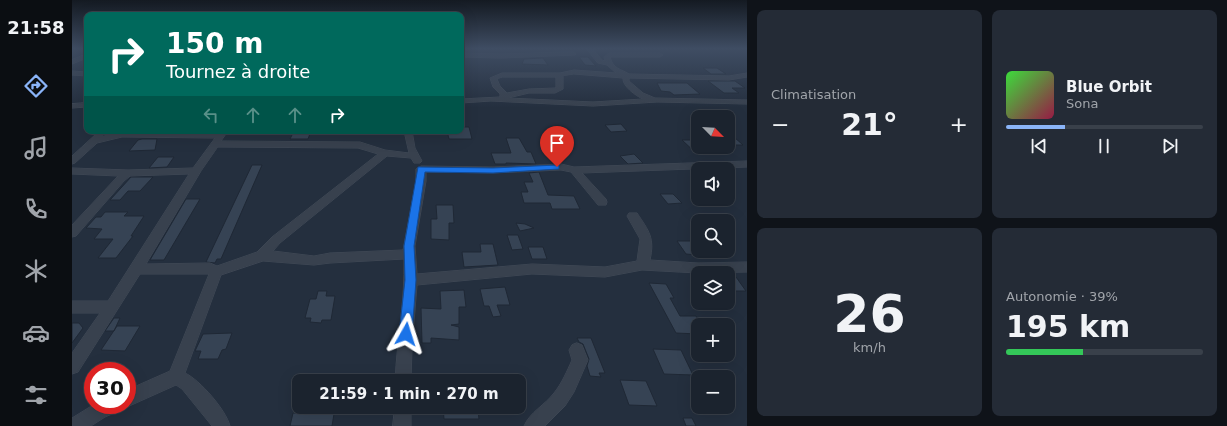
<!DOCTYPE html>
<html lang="fr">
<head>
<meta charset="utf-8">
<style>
	:root { --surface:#1b232e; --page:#242b36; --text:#f1f3f6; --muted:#a0a4aa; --line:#39404a; --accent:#8ab4f8 }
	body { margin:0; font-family:"DejaVu Sans",sans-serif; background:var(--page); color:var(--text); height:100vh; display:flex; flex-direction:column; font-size:15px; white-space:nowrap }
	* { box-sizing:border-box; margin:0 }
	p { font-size:13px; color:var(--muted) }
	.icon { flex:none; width:22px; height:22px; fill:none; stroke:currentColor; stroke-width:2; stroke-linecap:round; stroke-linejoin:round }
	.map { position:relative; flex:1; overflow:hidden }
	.side { display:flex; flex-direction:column; gap:10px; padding:10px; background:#0f1319; width:480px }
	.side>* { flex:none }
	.guide { position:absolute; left:12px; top:12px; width:380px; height:122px; border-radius:8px; box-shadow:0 4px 16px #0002,0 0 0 1px var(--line); background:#00695c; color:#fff; overflow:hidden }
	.needle { width:26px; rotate:114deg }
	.tools { position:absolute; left:619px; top:110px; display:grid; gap:8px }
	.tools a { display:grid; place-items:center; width:44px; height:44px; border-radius:8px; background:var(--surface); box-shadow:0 4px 16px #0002,0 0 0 1px var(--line); font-size:20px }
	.speed { position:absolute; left:12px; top:362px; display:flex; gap:8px; font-size:20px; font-weight:700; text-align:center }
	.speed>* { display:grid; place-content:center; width:52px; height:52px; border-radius:50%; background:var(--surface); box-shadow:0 4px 16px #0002,0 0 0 1px var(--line); line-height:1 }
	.speed .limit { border:6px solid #d22; background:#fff; color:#111 }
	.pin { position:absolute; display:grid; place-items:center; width:34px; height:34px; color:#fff; margin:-41px -17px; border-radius:50% 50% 50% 0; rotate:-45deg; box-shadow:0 0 4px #0007 }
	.pin .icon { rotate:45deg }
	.me { position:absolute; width:44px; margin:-22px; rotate:6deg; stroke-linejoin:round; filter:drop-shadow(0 0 3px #0008) }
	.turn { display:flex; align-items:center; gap:14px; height:84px; padding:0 16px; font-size:18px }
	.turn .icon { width:52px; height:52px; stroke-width:2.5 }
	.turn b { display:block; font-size:28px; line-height:34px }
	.lanes { display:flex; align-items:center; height:38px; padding:0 16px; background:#0003; justify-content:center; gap:20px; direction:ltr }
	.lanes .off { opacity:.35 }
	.big { font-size:30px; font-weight:700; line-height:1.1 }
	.side .tile { flex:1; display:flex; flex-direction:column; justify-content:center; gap:6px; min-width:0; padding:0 14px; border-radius:8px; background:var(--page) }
	.side .dial { align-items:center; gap:0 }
	.dial b { font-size:52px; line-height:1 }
	.song { display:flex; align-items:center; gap:12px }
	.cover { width:48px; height:48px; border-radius:6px; background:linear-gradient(135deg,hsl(120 70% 55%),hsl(340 70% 35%)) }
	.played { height:4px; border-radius:2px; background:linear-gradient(90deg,var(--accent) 30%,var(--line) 30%) }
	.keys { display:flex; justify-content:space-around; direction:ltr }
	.heat { display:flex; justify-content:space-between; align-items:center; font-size:22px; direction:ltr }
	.charge { height:6px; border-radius:3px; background:linear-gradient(90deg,#34c759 39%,var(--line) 0) }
	.side .tiles { flex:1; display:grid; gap:10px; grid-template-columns:repeat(2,1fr) }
	.trip { position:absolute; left:220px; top:374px; width:234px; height:40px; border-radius:8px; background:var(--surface); box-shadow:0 4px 16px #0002,0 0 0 1px var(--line); font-weight:700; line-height:40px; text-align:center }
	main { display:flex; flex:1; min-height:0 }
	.dock { display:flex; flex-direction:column; width:72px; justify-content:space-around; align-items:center; background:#0b0e12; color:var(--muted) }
	.dock .icon { width:28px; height:28px }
	.dock .selected { color:var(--accent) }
	.dock b { font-size:18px; color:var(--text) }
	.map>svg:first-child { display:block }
	.building { fill:#364354; stroke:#1f2835 }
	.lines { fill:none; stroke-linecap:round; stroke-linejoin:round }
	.minor-casing { stroke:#414a57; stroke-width:1 }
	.minor { fill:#38414e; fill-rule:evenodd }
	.route { fill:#1a73e8; stroke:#114b97 }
</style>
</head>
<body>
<main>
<nav class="dock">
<b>21:58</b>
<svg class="icon selected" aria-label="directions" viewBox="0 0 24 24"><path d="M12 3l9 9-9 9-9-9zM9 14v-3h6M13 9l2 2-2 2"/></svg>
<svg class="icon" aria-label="music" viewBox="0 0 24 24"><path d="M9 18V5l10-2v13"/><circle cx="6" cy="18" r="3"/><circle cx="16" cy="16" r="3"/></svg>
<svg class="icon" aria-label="phone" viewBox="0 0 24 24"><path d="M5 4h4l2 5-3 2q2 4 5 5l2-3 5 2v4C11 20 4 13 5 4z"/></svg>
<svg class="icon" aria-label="climate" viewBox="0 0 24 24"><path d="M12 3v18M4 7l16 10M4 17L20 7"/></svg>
<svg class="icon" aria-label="car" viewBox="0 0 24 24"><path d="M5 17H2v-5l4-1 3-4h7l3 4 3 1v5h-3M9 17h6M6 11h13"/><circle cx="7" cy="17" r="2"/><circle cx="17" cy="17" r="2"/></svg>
<svg class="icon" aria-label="filters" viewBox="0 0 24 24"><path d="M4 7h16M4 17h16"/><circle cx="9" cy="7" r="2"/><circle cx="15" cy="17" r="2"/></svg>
</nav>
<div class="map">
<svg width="675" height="426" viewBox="0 0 675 426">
	<rect width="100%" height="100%" fill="#242f3e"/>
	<path class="building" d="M507,57H516L524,66L513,65Z
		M471,58L476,65L450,64L452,59Z
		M631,68H645L654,74H639Z
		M636,81H663L673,88H660L667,93H652Z
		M585,83H615L628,94L602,95L598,92L589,91Z
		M549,124L555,131L539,132L533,125Z
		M389,127H397L400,139H377L375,131H389Z
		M222,131H239L236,139H218Z
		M656,137H662L671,145H656Z
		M434,138H447L455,152H459L464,164L434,163V164H423L419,153H439Z
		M70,139H85L83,150L57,151L66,140Z
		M610,140H626V155Z
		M562,154L571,163L556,164L548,156Z
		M86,157H102L95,167L77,168Z
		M180,165H190L149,259H145L143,263L134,262Z
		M467,172L476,195L502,196L508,209H480L478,203H452L449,192H456L452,182H461L457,173Z
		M59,177H81L68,191H56L48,200H38Z
		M588,194H601L610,203L596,204Z
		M114,199H128L92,260H78Z
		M364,205H381L382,223H377V240L359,239V219H365Z
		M33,212H56L52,216H72L59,236H61L44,258H26L41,239H22L30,229L14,228L24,217H29Z
		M444,223L453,224L462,228L448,231Z
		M435,235H446L451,249L440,250Z
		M605,241H626V255L614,254Z
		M408,244H421L426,265L392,267L390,252H409Z
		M456,247H471L475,259H460Z
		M656,276L664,277L674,291H656Z
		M577,283L594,284L602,298H598L608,316H624L629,325H626V334L604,333Z
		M433,287L438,305H425L429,316L421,317L417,306H412L408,289Z
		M392,290L394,307H387V324L379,325L387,327V340L359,338V343H350L349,308L369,309L368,291Z
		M246,291H255L254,296H263L259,320H250L249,323L238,322L239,318H233L238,299H244Z
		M42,318H48L42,331H33Z
		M0,323H7L11,328L0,343Z
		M45,326H68L53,351L29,350Z
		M160,333L154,349L150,350L146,359H126L129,351H123L131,334Z
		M505,338H519L533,373H527L529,377L518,376L515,366L517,359L511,344L507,342Z
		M581,349L609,350L621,375L592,374Z
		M548,380L574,381L585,406L557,405Z
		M371,407H397L398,409L406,410L407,419H372Z
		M221,413L262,414L260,426H218Z
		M611,418H620L624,426H614Z"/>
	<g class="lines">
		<g class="minor-casing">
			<path id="minor" d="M515,49H521L530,60L533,61L532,57L537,53H588L591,55L588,57H538C541,69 549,69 557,74L657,76L675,73V77L657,80L557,78V81L571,93L583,98L675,100V104L585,102L521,106L419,101L389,103V99L428,97V94L421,87L418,78L430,73H488L502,70L544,73L535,65L526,63ZM502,74L551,78C550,86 564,96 571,99L521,102L436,98L457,93H483L491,89V76ZM431,77H484V88L457,89L435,93L428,86L425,79Z
				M501,52L504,54L503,55L429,58L389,57V53L429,54Z
				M15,54V58L0,64V60Z
				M0,71L15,72V76L0,75Z
				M15,103V107L0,108V104Z
				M50,131L147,132L148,131H156L149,141L288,142L313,150L337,153L332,131H340L343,148L350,161L348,163H342L339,158L315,156L208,243L201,251L242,256L258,253L331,250L344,181V169L349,166L421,167L489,164L502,167L675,161V167L510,173L534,199L535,202L534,205H526L499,172L489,170L421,173L354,172V181L343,246L345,274L460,264L533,267L565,261L568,239L555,216L557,213H565C577,231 583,238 578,260L626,263L675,262V272L626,273L570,270L533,277L460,274L345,285L340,347L339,381H323C325,340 333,300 332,259L258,263L242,265L191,261L149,275L113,373C128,380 154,410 158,426H140L110,389L104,385L55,407L49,405L47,411L33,417L19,426H0V418L21,405H55V390L98,371L137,274H68L6,372L0,374V353L28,313H0V301H36L117,174L58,176L52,181L4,236L0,237V225L46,176L0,174V168L56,170L121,168L143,138L50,137L25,143L3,163L0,164V156L24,134H30L31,136ZM146,147L286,148L306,154L200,237L185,252L145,266L138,263L74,264L129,171Z
				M505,343L510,345L516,360L502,392L493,406L473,426H452C458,412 473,405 482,393C490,383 495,371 500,360L497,350L500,345Z
				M323,407H339V426H321Z"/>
		</g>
		<use href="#minor" class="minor"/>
	</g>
	<linearGradient id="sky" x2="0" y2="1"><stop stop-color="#141a22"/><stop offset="0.45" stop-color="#3f4d63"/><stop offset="1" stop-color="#3f4d63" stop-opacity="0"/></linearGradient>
	<rect width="675" height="108" fill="url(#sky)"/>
	<path class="route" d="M485,165H487V169L421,173L353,172L342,246L344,280L340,334L338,338L334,339L329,338L327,334L333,280L332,246L346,167L421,168Z"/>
</svg>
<div class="tools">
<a><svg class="needle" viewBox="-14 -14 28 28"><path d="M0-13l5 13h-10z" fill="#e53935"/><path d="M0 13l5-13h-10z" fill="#a0a4aa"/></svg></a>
<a><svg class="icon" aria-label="sound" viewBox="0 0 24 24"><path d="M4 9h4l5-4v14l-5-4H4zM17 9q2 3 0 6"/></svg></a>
<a><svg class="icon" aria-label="search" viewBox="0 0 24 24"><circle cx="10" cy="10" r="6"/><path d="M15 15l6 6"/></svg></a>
<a><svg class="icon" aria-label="layers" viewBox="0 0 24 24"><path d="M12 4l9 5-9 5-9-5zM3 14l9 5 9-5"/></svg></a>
<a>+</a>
<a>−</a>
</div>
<div class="speed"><div class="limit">30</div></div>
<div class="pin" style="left:485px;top:167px;background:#d93025"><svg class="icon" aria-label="arrive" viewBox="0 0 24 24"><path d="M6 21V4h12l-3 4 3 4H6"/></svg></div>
<svg class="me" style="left:334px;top:334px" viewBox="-20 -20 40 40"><path d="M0-17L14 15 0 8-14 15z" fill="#1a73e8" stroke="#fff" stroke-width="4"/></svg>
<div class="trip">21:59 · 1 min · 270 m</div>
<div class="guide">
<div class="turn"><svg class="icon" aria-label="right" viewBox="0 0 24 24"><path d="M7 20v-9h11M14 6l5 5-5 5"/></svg><div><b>150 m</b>Tournez à droite</div></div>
<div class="lanes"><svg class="icon off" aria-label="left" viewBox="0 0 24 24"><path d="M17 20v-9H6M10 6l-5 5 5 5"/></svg><svg class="icon off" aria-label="ahead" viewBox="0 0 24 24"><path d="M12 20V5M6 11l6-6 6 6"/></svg><svg class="icon off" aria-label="ahead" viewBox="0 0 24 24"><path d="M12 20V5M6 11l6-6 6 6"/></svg><svg class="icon" aria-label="right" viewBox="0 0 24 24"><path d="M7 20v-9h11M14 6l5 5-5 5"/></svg></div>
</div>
</div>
<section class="side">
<div class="tiles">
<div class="tile"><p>Climatisation</p>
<div class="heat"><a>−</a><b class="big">21°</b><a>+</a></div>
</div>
<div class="tile">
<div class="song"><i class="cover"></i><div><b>Blue Orbit</b><p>Sona</p></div></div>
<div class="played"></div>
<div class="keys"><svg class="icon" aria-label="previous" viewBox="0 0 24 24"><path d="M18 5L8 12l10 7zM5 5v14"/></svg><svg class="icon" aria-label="pause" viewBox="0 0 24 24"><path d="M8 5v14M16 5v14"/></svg><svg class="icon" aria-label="next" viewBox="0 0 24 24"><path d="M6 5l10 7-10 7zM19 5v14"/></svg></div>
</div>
<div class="tile dial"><b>26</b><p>km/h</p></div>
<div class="tile"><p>Autonomie · 39%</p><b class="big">195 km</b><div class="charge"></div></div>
</div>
</section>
</main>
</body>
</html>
